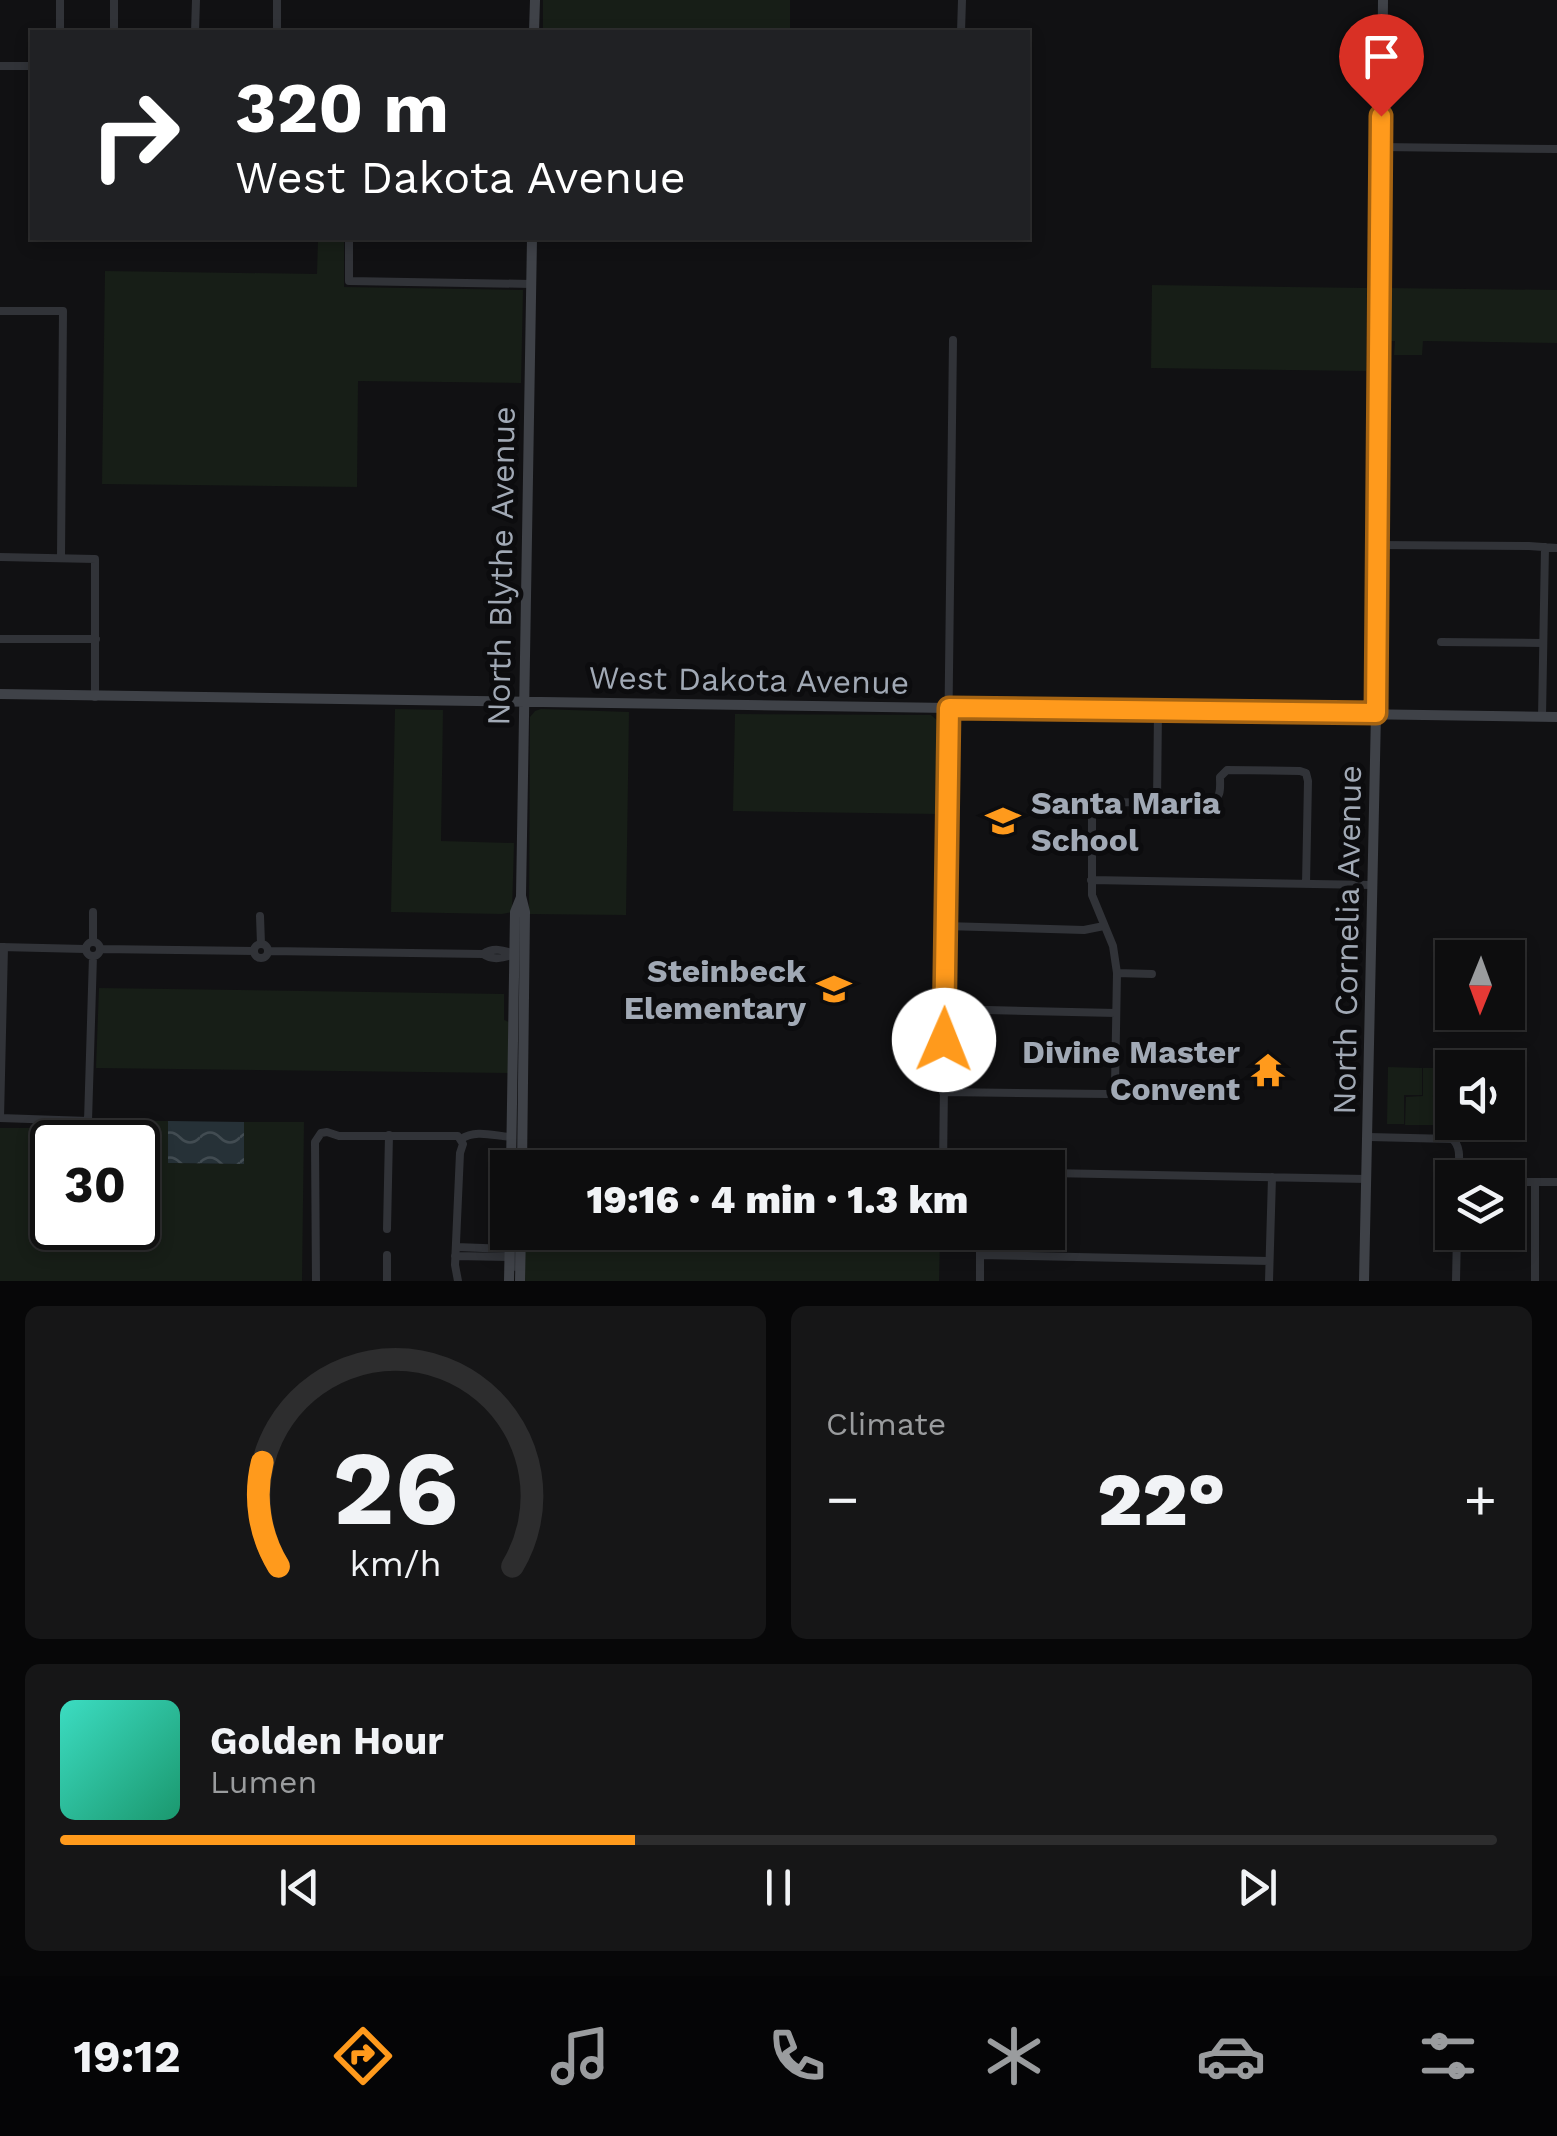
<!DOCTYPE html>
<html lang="en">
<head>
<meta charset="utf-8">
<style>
	:root { --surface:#0d0d0e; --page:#161617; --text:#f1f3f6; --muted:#9a9c9e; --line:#2d2d2e; --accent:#ff9a1c }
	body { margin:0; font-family:"Work Sans",sans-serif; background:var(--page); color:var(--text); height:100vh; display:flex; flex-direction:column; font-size:38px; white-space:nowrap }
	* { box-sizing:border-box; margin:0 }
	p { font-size:32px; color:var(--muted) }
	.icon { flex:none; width:55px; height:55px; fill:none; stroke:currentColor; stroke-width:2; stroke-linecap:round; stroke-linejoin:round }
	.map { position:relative; height:1281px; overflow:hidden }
	.sheet { display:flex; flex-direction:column; gap:25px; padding:25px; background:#070708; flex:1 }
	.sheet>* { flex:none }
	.banner { position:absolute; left:30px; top:30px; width:1000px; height:210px; border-radius:0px; box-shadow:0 5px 15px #0003,0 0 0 2px var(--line); background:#202124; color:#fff; overflow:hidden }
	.needle { width:65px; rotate:181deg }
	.fabs { position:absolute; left:1435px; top:940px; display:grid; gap:20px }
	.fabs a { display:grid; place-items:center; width:90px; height:90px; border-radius:0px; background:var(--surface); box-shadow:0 5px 15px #0003,0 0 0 2px var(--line); font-size:50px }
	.speed { position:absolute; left:30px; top:1120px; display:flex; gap:20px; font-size:50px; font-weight:700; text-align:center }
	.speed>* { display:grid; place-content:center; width:130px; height:130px; border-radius:50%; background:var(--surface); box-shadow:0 5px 15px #0003,0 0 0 2px var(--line); line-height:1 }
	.speed .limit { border:5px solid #111; border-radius:15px; background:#fff; color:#111 }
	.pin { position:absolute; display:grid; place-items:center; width:85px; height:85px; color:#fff; margin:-102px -42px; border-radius:50% 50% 50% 0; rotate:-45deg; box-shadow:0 0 10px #0007 }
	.pin .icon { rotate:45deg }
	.me { position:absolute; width:110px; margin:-55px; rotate:1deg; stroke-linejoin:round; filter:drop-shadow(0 0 8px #0008) }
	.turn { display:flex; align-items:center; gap:35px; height:210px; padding:0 40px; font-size:45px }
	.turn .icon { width:130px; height:130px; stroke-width:2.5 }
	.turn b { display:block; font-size:70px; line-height:85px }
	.big { font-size:75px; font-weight:800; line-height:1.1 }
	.sheet .tile { flex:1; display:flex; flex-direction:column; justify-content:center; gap:15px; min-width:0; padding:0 35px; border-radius:15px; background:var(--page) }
	.sheet .dial { align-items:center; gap:0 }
	.dial svg { height:260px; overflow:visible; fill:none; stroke:var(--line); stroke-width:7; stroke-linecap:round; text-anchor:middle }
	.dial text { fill:var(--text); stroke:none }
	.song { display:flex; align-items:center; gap:30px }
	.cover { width:120px; height:120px; border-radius:15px; background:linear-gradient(135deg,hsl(170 70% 55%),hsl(160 70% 35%)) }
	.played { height:10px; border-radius:5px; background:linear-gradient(90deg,var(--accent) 40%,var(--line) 40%) }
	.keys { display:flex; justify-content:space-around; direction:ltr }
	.heat { display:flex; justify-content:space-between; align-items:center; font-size:55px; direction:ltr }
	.sheet .tiles { flex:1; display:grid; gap:25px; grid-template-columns:1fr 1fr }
	.tile:last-child { grid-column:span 2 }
	.trip { position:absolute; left:490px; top:1150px; width:575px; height:100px; border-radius:0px; background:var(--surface); box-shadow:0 5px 15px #0003,0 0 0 2px var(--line); font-weight:800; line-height:100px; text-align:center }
	.tab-bar { display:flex; height:160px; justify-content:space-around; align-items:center; background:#050506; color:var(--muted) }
	.tab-bar .icon { width:70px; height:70px }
	.tab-bar .selected { color:var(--accent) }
	.tab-bar b { font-size:45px; color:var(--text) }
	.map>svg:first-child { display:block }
	.grass { fill:#171e17; fill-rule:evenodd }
	.water { fill:url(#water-waves) }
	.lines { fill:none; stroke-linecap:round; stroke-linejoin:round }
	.street { stroke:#313338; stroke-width:8 }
	.secondary { stroke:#3f4248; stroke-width:10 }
	.route-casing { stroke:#a66412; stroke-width:25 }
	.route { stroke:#ff9a1c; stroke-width:18 }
	.labels { text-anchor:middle; stroke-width:10; stroke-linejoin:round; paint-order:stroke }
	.street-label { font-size:32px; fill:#a1a9b5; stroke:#0c0c0e }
	.poi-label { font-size:32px; font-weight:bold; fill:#a1a9b5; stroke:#0c0c0e; text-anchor:end }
</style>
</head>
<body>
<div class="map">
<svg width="1557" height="1281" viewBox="0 0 1557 1281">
	<defs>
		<pattern id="water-waves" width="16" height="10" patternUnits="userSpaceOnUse" patternTransform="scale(2.5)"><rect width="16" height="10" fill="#263137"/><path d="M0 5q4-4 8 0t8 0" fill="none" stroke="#424c52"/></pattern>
	</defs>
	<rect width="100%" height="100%" fill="#111113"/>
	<path class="grass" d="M543,0H790V32H543Z
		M318,240L344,241V287L523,290L521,383L358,381L357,487L102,484L105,271L317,274Z
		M1152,285L1367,288L1366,371L1151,368Z
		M1387,288L1557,290V343L1423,341L1422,355H1394L1395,341H1386Z
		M395,709L443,710L441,841L514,843L512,912L502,914L391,912Z
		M541,709L629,712L626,915L529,914L530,717L535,711Z
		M735,714L931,715L939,722L938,814L733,811Z
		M99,988L504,994V1020L509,1022L508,1073L96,1068Z
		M1388,1067L1422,1068V1095H1404V1124H1387Z
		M1423,1068H1440L1439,1095L1432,1096L1439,1097V1125H1405L1406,1097L1423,1096Z
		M96,1121H168V1163L243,1164L244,1122H304L302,1281H0V1128H95ZM52,1142H138V1228H52Z
		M525,1233L940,1238L939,1281H524Z"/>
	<path class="water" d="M168,1121L244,1122V1164L168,1163Z"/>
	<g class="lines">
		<path class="street" d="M60,32V0
			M114,32V0
			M195,32L196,0
			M277,32V0
			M961,32L962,0
			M0,66H32
			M1380,147L1557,149
			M349,238V281L531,284
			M0,311H63L61,557
			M1377,545L1529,546L1557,548
			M0,557L95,559V697
			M0,639H96
			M1441,642L1542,643
			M1542,717L1545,547
			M1157,802L1158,711
			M1091,880L1372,885
			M93,912V941
			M260,916L261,944
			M944,926L1084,930L1104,926
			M86 949a7 7 0 1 1 14 0a7 7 0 1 1-14 0Z
			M254 951a7 7 0 1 1 14 0a7 7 0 1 1-14 0Z
			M0,947L85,949
			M4,947L0,1118L88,1121L93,956
			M100,949L254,951
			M269,951L483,954C493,961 503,958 515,954
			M483,954C493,947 503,950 515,954
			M1117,973L1152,974
			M944,1009L1116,1013
			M943,1092L1107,1094L1113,1091L1115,1086L1117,973L1113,946L1092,895V809L1096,802L1211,803C1222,796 1220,789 1220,777L1227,770L1300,771L1306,773L1308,781L1306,884
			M1369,1137L1452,1139C1463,1147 1458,1165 1458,1178
			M461,1139C476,1129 494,1136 511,1137
			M943,1168L953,340
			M1048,1173L1367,1179
			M1508,1182H1557
			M387,1229L389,1135
			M456,1247L510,1249L516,1258V1267
			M980,1255L1269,1261
			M455,1256L509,1257
			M316,1281L315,1142L321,1133L327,1132L339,1136H458L463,1144L460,1153L455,1265L458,1281
			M387,1281V1255
			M980,1281V1232
			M1269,1281L1272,1177
			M1456,1281L1457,1232
			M1535,1281V1182"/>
		<path class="secondary" d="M534,32L535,0
			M0,694L1557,717
			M511,1168L515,912L521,897
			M522,1168L525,912L521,896L532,238
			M509,1281L510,1232
			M520,1281L521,1232
			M1364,1281L1376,713L1383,0"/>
	</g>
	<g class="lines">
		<g class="route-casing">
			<path id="route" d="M944,1040L949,708L1376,713L1381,116"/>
		</g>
		<use href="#route" class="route"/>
	</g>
	<defs>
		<g id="school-bare" transform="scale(2.7)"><path d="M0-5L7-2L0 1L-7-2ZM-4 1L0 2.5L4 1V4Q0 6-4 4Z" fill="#ff9a1c" stroke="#0c0c0e" stroke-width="2.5" paint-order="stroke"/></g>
		<g id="temple-bare" transform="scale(2.7)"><path d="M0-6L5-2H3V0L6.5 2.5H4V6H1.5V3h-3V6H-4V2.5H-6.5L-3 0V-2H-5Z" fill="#ff9a1c" stroke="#0c0c0e" stroke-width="2.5" paint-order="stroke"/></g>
	</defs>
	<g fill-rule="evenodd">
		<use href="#school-bare" x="1003" y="821"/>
		<use href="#school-bare" x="834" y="989"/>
		<use href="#temple-bare" x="1268" y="1070"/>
	</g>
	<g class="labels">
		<g class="street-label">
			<text transform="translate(501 566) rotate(-89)" y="11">North Blythe Avenue</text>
			<text transform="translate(749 680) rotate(1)" y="11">West Dakota Avenue</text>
			<text transform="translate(1347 940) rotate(-89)" y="11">North Cornelia Avenue</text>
		</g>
		<g class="poi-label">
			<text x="1031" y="814" text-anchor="start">Santa Maria<tspan x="1031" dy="37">School</tspan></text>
			<text x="806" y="982">Steinbeck<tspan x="806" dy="37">Elementary</tspan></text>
			<text x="1240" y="1063">Divine Master<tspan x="1240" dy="37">Convent</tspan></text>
		</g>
	</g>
</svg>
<div class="fabs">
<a><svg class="needle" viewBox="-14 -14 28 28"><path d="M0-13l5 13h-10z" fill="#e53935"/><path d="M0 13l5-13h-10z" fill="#9a9c9e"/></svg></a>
<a><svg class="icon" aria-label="sound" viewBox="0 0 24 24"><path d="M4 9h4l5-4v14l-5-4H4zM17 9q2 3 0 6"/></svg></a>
<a><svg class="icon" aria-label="layers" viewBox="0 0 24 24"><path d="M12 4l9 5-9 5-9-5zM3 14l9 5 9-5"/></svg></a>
</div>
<div class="speed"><div class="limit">30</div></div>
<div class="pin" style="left:1381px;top:116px;background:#d93025"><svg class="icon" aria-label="arrive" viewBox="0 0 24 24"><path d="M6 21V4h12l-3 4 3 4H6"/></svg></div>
<svg class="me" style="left:944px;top:1040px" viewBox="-20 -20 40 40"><circle r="19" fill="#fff"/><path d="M0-13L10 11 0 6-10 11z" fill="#ff9a1c"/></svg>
<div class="trip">19:16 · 4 min · 1.3 km</div>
<div class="banner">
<div class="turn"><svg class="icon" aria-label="right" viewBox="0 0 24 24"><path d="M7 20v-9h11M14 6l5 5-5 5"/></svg><div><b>320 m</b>West Dakota Avenue</div></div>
</div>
</div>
<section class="sheet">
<div class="tiles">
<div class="tile dial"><svg viewBox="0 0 100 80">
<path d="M14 69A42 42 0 1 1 86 69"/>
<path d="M14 69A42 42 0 0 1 9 37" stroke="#ff9a1c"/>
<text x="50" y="56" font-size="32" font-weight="700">26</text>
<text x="50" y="72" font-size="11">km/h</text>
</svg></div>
<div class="tile"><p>Climate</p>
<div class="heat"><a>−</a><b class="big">22°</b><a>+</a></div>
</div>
<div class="tile">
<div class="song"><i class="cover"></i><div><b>Golden Hour</b><p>Lumen</p></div></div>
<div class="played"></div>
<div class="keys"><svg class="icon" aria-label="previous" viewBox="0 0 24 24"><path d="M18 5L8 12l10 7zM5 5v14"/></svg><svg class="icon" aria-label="pause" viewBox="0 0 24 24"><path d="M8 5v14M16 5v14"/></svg><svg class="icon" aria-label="next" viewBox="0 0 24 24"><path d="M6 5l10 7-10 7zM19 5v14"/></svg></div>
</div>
</div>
</section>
<nav class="tab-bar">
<b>19:12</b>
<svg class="icon selected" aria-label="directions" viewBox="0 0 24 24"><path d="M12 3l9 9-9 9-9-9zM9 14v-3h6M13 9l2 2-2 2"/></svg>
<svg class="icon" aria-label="music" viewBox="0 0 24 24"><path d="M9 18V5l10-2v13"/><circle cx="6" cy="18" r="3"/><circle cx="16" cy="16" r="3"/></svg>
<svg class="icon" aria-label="phone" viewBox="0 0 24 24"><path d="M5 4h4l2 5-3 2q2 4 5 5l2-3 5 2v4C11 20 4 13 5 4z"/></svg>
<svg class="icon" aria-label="climate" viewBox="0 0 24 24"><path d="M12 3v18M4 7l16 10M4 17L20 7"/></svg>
<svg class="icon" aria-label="car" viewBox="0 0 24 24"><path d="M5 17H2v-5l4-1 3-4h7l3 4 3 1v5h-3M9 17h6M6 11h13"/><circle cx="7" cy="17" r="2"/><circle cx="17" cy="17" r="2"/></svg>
<svg class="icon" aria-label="filters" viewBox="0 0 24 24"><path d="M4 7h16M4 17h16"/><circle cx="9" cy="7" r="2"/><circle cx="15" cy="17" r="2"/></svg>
</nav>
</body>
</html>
